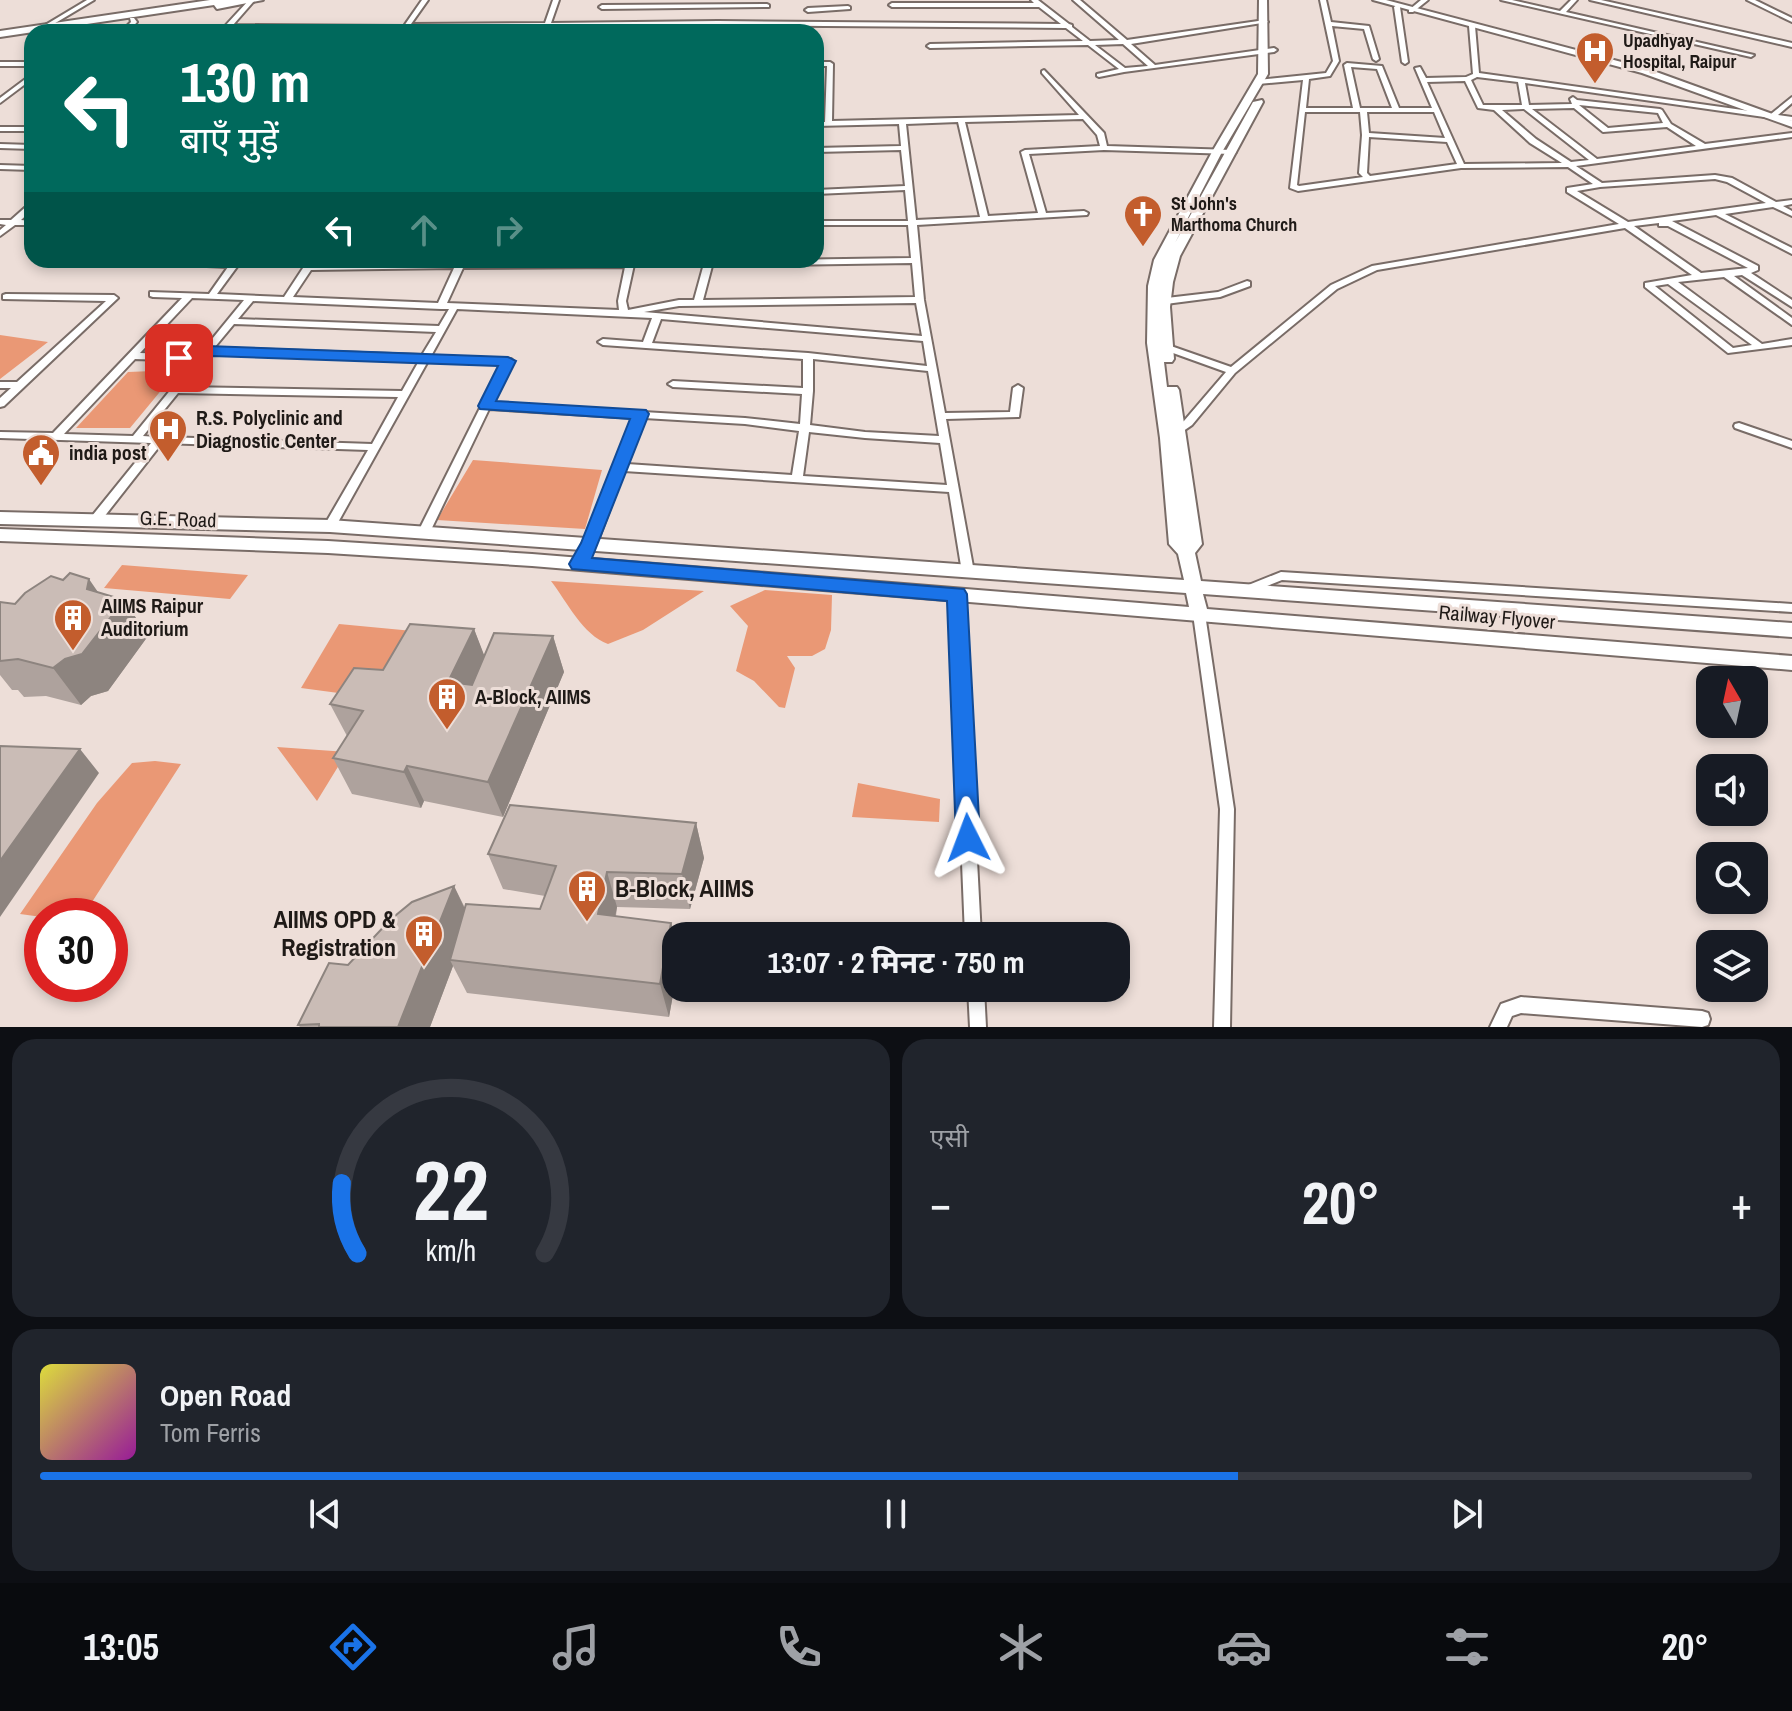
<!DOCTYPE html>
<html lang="hi">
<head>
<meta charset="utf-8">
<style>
	:root { --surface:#171b24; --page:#20242c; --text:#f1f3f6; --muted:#9ea1a6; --line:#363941; --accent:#1a73e8 }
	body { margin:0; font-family:"Archivo Narrow","Noto Sans Devanagari",sans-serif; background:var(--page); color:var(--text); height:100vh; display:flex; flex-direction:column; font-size:30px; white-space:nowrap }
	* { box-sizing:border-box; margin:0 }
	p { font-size:26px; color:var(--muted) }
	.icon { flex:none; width:44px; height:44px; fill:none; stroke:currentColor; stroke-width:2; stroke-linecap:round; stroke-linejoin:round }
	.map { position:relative; height:1027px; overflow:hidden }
	.details { display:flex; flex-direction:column; gap:12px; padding:12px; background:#0d0f14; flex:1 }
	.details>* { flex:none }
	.banner { position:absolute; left:24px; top:24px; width:800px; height:244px; border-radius:24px; box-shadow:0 4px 12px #0003; background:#00695c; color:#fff; overflow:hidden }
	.needle { width:52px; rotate:351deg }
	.buttons { position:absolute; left:1696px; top:666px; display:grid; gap:16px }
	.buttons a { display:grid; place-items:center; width:72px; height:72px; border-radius:16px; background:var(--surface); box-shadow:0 4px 12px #0003; font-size:40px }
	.speed { position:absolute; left:24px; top:898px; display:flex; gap:16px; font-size:40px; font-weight:700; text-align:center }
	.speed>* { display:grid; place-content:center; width:104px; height:104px; border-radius:50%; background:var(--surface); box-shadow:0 4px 12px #0003; line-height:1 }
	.speed .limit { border:12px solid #d22; background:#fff; color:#111 }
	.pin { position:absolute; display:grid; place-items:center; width:68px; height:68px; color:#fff; margin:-34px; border-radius:16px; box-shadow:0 4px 12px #0006 }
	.me { position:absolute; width:88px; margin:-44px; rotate:357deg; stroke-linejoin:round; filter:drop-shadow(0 0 6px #0008) }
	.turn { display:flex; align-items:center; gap:28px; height:168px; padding:0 24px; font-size:36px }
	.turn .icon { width:104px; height:104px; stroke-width:2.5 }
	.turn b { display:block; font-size:56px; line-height:68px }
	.lanes { display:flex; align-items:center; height:76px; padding:0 24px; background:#0003; justify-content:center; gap:40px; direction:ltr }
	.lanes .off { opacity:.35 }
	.big { font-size:60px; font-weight:700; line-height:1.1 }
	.details .widget { flex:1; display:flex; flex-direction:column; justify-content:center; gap:12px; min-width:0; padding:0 28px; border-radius:24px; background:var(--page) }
	.details .dial { align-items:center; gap:0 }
	.dial svg { height:208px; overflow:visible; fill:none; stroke:var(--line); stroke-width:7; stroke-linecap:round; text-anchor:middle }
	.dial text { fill:var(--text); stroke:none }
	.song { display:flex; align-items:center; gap:24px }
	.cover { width:96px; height:96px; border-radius:12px; background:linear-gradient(135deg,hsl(60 70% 55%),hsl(300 70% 35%)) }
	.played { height:8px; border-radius:4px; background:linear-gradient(90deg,var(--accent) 70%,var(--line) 70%) }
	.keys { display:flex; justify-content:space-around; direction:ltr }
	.heat { display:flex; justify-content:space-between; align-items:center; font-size:44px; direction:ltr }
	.details .tiles { flex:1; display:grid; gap:12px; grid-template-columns:1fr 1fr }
	.widget:last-child { grid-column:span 2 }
	.trip { position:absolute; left:662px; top:922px; width:468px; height:80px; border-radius:24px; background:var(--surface); box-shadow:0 4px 12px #0003; font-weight:700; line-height:80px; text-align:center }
	.tabs { display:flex; height:128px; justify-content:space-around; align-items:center; background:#090b0e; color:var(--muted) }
	.tabs .icon { width:56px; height:56px }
	.tabs .active { color:var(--accent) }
	.tabs b { font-size:36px; color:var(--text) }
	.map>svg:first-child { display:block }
	.green { fill:#ea9875 }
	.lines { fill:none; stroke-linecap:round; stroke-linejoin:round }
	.minor-casing { stroke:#796c67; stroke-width:4 }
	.tertiary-casing { stroke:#796c67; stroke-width:4 }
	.primary-casing { stroke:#796c67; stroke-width:4 }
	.minor { fill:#fff; fill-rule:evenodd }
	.tertiary { fill:#fff; fill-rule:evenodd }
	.primary { fill:#fff; fill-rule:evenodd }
	.wall { fill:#aea29d }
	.shaded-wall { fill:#8d847f }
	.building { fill:#cabcb6; stroke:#8d847f; stroke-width:2 }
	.route { fill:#1a73e8; stroke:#114b97; stroke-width:2 }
	.labels { text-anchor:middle; stroke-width:6; stroke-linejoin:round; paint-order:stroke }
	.far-poi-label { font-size:18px; font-weight:bold; fill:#1f1a17; stroke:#edded8; text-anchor:start }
	.poi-label { font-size:20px; font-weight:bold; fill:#1f1a17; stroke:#edded8; text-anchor:start }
	.street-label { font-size:20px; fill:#1f1a17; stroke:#edded8 }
	.near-poi-label { font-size:24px; font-weight:bold; fill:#1f1a17; stroke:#edded8; text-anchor:start }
</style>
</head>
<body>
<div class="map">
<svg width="1792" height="1027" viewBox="0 0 1792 1027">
	<rect width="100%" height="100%" fill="#edded8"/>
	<path class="green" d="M0,335L48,342L0,379Z
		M178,370L130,428H76L128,372Z
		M473,460L602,470L585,529L437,520Z
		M122,565L248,575L230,599L104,588Z
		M551,581L704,591L643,630L608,644C583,635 567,602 551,581Z
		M765,590L832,595L831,630L825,649L812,656H787L795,668L785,708L779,707L754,681L736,671L748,626L730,606Z
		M339,624L413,631L376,698L301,688Z
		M277,747L347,752L317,801Z
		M155,761L181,764L83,916L42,917L20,914L97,803L132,763Z
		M858,783L940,799L939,822L852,817Z"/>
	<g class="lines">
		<g class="minor-casing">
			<path id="minor" d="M87,0H94L47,28L42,27Z
				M249,0L254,1L233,25L404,26L422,0H428L411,24L545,23L553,0H559L551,23L718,21L1061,24L1039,7H892L889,5L892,3H1034L1031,0H1038L1069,24L1072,25V27L1090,41L1119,40L1073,0H1080L1127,40L1265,20L1268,22L1131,44L1155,65L1274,48L1277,50L1274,52L1124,72L1099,77L1097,76V74L1119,69L1088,45L930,48L927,46L930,44L1083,41L1066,28L718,25L409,28L405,31L229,29L224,30L225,26ZM1123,44L1148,66L1125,68L1095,45Z
				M1320,0H1326L1331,22L1369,26L1379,59L1376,61L1373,59L1364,29L1332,26L1339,61L1330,76L1309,79L1306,108H1353L1344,65L1347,63L1382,66L1399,108H1432L1415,68L1420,67L1426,78L1466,77L1473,74L1469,26L1472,24L1475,26L1479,73L1771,114L1792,97V103L1778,115L1792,117V121L1525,83L1529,105L1572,104L1570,99L1573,97L1577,100L1660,109L1662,110L1671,124L1705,144L1792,133V137L1576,166L1602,183L1715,175L1732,178L1776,202L1792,200V204L1783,206L1792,211V216L1773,207L1725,214L1792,248V254L1716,215L1672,221L1758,266V270L1751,273L1792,300V307L1742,275L1734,276L1792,318V325L1724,277L1678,282L1762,344L1792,339V345L1728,353L1645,287V283L1692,275L1625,228L1377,270L1337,289L1235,373L1192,425L1176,436H1168L1167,434L1168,432L1184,421L1226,372L1162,349V345H1168L1231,367L1331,285L1372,266L1619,224L1567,192V188L1593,184L1568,167L1461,168L1298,191L1290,188L1303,80L1258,84L1255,82L1258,80L1326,73L1333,61ZM1351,67L1377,69L1392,108H1360ZM1477,77L1518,82L1522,105H1483L1471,80ZM1465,81L1478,108L1494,110L1530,143L1562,163L1464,164L1427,82ZM1579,105L1658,113L1663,123L1608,128ZM1574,108L1603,132L1667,127L1696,146L1597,159L1532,109ZM1523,109H1524L1589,160L1571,162L1536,139L1502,110ZM1305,112H1360L1362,135L1359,173L1363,177L1299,186L1297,185ZM1367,112H1434L1445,138L1369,133ZM1369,137L1447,142L1457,164L1370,176L1367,173ZM1715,179L1727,182L1766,203L1628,222L1577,191L1600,187ZM1659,223V226H1668L1748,268L1701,273L1634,226ZM1668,284L1752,345L1733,348L1655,286Z
				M1421,0H1428L1413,12H1409V10Z
				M1501,0H1512L1560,11L1571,0H1577L1566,12L1754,55L1751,57Z
				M1590,0H1601L1792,43V47Z
				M1747,0H1755L1792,18V22Z
				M767,4L769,5V7L602,9L599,7L602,5Z
				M1397,5L1400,7L1408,62L1405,64L1402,62L1394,7Z
				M848,6L850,7V9L808,12L805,10L808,8Z
				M130,18H134L137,22L128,32H121L131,22Z
				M89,25L94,26L90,32H84Z
				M0,62H32V66H0Z
				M816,62H830L833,64L832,121L1079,115L1042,73V71L1044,70L1104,133L1107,146L1232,150L1236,152L1232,154L1104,150L1029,154L1046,213L1084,211L1088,213L1087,215L917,225L924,300L945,413L1010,412L1013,388L1018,385L1023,388L1019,417L946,419L974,572L972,575H964L962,572L949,492L624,471L597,543L583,567H575L573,564L585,543L635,418L489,409L430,532L428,535H420L418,532L502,364L428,361L336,526L330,530L324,526L368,450L162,443L100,522L96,523L90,519L92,516L151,443L0,438V432L53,433L182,298L153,297L150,296V292L209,294L228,267L142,263L138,260L232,262L234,260H242L217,294L284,297L305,265L311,260L314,261V264L457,263L458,260H466L465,263L635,260L626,301L628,310L679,300H694L705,260H713V261L911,258L908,225H816V221H908L905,190L816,194V190L905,186L901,150L816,152V148L901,146L899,124L816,126V122H825L827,66H816ZM1083,119L1097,135L1100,146L1025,150L1021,152L1038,213L988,216L965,122ZM958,122L980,217L916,220L906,124ZM912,263L915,297L703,300L712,266ZM625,267L618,301L619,310L447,303L463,268ZM454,268L438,303L293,297L311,270ZM192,298L244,300L199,355L140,353ZM253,301L441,309H449L439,326L238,319ZM916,303L922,336L644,312L679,306ZM457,309L652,318L643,342L603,339L598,342L603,345L803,359V388L673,381L668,384L673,387L802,394L800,424L745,418L492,403L513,361L511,359L431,356ZM661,319L923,341L927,366L808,353L652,343ZM234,324L436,332L422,355L214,348ZM210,354L419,361L402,391L183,387ZM135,359L194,361L133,436L64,434ZM813,359L928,371L939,436L865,432L810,425L813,391ZM178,393L398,397L372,444L165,437L161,435L157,437L143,436ZM644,418L745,424L799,431L792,475L627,464ZM809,432L865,438L940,443L947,485L803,476Z
				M32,74V79L0,103V98Z
				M32,110V117L28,115L30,111Z
				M0,127H32V131H0Z
				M0,144L32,145V149L0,148Z
				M0,165L32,166V170L0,169Z
				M29,204H32V210L21,220L32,221V225H15L0,236V230L6,225L0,224V220H11Z
				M1247,281L1250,282V286L1220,297L1158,305L1154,302L1158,299L1218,292Z
				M6,294L114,295L118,298L4,406L0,407V398L11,388H0V382H17L106,301L3,299V295Z
				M1739,423L1792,441V448L1735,428L1734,426L1735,424Z
				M1281,572L1792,604V612L1282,580L1245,595L1241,594L1239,591L1241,588Z
				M957,590L961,591L963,594L981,936H965L951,594L953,591Z
				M1199,610L1203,611L1205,614L1234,809L1230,1027H1214L1220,809L1193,614L1195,611Z
				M968,988H984L986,1027H970Z
				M1521,997L1702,1011L1708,1013L1710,1019L1708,1025L1702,1027L1521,1013L1512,1016L1507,1027H1490L1501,1004Z"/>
		</g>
		<g class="tertiary-casing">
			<path id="tertiary" d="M1373,0H1386L1648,69L1792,121V127L1642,73Z"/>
		</g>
		<g class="primary-casing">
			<path id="primary" d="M210,0H263L217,9L214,5L0,37V31Z
				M1259,0H1267L1268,74L1222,152L1175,243L1253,102L1262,100L1263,102L1180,256L1173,282L1170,307L1174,359L1172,362H1164L1167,387H1177L1179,390L1202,544L1195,553L1201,581L1792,623V637L1203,594L1207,609L1792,656V670L532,566L328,553L0,541V529L328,541L532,554L1189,607L1186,593L330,532L0,524V512L330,520L1184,580L1178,554L1169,544L1160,438L1147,343L1148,286L1154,260L1212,152L1258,74Z"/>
		</g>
		<use href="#minor" class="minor"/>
		<use href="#tertiary" class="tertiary"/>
		<use href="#primary" class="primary"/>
	</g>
	<path class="wall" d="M98,592L124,600L148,636L108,691L91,696L81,705L46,696L24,697L18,690H12L0,675V602L15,604Z
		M474,629L484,656L553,636L564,672L503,817L424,801L421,808L352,794L333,758L347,736L330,704Z
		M696,823L704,858L690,909L617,907L616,916L671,923L676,941V978L669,1017L467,993L453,966L430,1027H300L298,1025L348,965L454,886L465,908L540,909L545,896L503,889L488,854Z"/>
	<path class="shaded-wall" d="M89,579L113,614L124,600L148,636L108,691L91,696L81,705L53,668L65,659Z
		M474,629L488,665L463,718L448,682Z
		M553,636L564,672L503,817L488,782Z
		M80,749L99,773L0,917V861Z
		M407,766L424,801L421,808L404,772Z
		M696,823L704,858L690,909L682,874Z
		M607,872L617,907L609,948L598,914Z
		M454,886L470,920L450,960L453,966L430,1027H398Z
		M671,923L676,941V978L669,1017L660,984Z"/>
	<path class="building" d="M70,573L89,579L87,589L124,600L82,654L65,659L53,668L18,659L0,661V602L15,604L25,593L51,576L63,580Z
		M410,624L474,629L448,682L472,685L494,633L553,636L488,782L407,766L404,772L333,758L363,711L330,704L354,668L383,670Z
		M0,746L80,749L0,861Z
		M510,805L696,823L682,874L607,872L598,914L671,923L660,984L450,960L466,904L540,909L556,866L488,854Z
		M454,886L398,1027H319V1024L298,1025L329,963L348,965L390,920L412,902Z"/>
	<path class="route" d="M207,346L508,357L516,361L496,401L646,410L649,414L592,558L964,589L967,594L980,838L976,845L968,848L960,845L956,838L947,601L572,569L569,564L581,543L630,419L480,409L478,406L498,366L212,356C203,366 181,366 171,358L179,353H197Z"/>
	<defs>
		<g id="hospital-pin" transform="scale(2)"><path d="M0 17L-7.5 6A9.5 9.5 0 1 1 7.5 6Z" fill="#c35d2d" stroke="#edded8"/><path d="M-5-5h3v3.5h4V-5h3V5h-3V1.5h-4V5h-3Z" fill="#fff"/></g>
		<g id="church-pin" transform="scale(2)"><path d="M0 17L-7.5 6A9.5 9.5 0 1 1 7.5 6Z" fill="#c35d2d" stroke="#edded8"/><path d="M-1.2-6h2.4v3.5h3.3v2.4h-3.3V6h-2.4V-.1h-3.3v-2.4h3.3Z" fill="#fff"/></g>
		<g id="civic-pin" transform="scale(2)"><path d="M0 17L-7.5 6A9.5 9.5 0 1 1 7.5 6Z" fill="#c35d2d" stroke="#edded8"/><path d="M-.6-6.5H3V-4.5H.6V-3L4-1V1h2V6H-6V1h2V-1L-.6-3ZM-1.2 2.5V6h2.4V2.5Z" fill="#fff"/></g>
		<g id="building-pin" transform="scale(2)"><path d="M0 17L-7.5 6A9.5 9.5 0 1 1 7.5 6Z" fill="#c35d2d" stroke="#edded8"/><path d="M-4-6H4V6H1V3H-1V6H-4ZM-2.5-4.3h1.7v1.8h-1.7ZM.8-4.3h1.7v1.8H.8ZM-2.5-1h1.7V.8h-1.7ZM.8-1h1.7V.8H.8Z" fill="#fff"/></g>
	</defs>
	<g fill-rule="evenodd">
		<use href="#hospital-pin" x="1595" y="51"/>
		<use href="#church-pin" x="1143" y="214"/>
		<use href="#hospital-pin" x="168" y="429"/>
		<use href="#civic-pin" x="41" y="453"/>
		<use href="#building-pin" x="73" y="618"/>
		<use href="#building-pin" x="447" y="697"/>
		<use href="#building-pin" x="587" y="889"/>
		<use href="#building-pin" x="424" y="934"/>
	</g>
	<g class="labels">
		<g class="far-poi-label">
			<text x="1623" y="47">Upadhyay<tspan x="1623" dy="21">Hospital, Raipur</tspan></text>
			<text x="1171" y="210">St John's<tspan x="1171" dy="21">Marthoma Church</tspan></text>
		</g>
		<g class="poi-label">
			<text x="196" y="425">R.S. Polyclinic and<tspan x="196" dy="23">Diagnostic Center</tspan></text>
			<text x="69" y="460">india post</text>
			<text x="101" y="613">AIIMS Raipur<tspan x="101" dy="23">Auditorium</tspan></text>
			<text x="475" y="704">A-Block, AIIMS</text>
		</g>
		<g class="street-label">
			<text transform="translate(178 519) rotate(2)" y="7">G.E. Road</text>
			<text transform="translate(1497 617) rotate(5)" y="7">Railway Flyover</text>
		</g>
		<g class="near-poi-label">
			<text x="615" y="897">B-Block, AIIMS</text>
			<text x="396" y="928" text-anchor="end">AIIMS OPD &amp;<tspan x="396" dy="28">Registration</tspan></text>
		</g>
	</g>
</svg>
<div class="buttons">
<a><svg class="needle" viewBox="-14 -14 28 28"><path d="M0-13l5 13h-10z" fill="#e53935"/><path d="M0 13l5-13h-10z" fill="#9ea1a6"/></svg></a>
<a><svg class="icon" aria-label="sound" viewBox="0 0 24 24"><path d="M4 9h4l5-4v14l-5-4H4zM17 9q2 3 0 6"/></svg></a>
<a><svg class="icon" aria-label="search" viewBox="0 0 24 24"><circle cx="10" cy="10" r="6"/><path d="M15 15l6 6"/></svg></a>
<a><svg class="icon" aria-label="layers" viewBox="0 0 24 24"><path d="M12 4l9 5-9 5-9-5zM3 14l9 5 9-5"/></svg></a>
</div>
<div class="speed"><div class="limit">30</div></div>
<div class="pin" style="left:179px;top:358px;background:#d93025"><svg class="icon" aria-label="arrive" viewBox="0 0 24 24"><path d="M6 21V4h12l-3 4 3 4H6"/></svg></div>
<svg class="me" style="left:968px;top:838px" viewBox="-20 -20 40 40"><path d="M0-17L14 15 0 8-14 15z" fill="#1a73e8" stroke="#fff" stroke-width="4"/></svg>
<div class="trip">13:07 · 2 मिनट · 750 m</div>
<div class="banner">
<div class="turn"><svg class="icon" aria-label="left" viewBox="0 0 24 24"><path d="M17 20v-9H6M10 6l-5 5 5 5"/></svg><div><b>130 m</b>बाएँ मुड़ें</div></div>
<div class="lanes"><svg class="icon" aria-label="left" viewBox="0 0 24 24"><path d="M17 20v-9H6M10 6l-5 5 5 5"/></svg><svg class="icon off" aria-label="ahead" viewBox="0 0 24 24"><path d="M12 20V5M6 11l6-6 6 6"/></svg><svg class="icon off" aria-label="right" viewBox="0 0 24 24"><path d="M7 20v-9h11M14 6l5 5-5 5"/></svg></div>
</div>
</div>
<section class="details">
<div class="tiles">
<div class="widget dial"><svg viewBox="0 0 100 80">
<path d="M14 69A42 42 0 1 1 86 69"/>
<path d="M14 69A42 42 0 0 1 8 42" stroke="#1a73e8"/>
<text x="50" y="56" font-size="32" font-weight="700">22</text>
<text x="50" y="72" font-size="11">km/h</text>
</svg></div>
<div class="widget"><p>एसी</p>
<div class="heat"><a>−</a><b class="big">20°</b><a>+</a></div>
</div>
<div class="widget">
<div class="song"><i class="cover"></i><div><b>Open Road</b><p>Tom Ferris</p></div></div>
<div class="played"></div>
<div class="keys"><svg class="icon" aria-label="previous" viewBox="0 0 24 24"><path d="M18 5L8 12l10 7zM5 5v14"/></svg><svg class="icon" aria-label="pause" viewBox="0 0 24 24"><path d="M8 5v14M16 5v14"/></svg><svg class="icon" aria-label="next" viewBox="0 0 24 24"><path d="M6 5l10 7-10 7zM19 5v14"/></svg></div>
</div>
</div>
</section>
<nav class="tabs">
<b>13:05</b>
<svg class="icon active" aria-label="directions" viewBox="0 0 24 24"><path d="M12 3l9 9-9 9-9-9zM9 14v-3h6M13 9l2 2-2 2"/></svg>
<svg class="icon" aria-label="music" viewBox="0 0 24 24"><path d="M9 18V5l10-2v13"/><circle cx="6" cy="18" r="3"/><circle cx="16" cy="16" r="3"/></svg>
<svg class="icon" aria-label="phone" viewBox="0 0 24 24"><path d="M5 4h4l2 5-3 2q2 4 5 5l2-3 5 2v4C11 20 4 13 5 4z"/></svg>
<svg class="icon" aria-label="climate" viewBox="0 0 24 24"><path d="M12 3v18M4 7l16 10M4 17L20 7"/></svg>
<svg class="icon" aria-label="car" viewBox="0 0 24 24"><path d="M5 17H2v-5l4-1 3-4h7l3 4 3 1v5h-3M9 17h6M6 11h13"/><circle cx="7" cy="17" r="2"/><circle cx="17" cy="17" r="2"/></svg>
<svg class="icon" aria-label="filters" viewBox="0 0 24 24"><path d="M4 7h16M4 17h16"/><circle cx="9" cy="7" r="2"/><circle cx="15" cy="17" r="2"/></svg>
<b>20°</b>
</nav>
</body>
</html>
